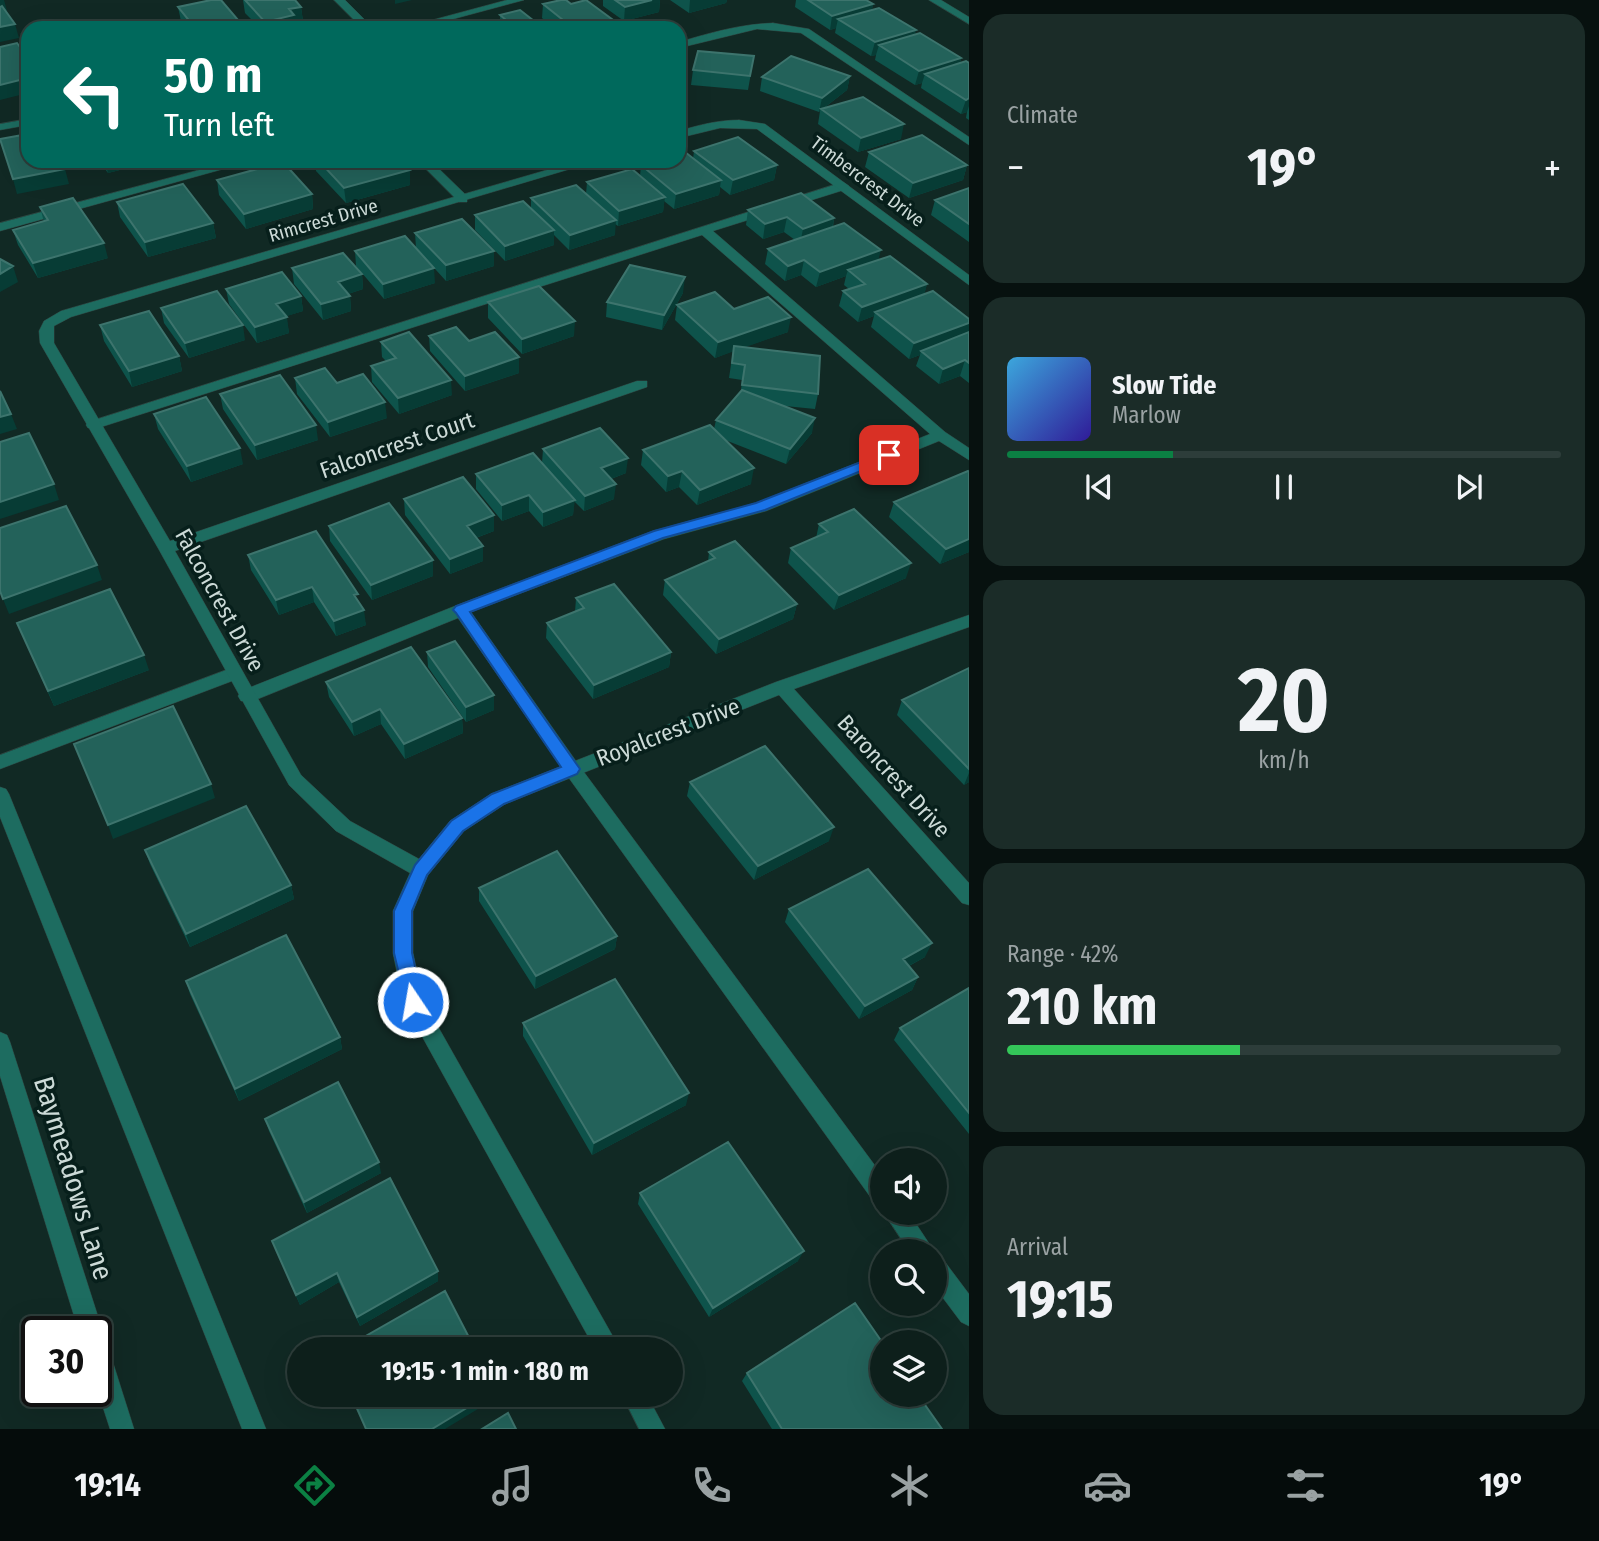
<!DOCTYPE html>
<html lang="en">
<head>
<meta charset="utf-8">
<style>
	:root { --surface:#0d1f1b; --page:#1b2c28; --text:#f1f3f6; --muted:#9aa2a3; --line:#2d3d3a; --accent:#0b8043 }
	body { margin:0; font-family:"Fira Sans Condensed",sans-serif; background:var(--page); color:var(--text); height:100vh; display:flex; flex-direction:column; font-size:26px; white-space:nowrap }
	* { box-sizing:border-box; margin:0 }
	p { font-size:23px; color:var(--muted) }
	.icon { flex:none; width:38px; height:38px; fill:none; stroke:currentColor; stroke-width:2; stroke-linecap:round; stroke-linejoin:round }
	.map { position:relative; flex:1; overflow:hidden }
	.sheet { display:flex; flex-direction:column; gap:14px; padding:14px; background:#07110f; width:630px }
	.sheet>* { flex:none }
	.banner { position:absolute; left:21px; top:21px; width:665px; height:147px; border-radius:21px; box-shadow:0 7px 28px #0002,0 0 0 2px var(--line); background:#00695c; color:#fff; overflow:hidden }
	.tools { position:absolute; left:870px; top:1148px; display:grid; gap:14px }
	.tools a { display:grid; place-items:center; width:77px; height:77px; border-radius:50%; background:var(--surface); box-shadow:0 7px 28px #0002,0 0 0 2px var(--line); font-size:35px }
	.speed { position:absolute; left:21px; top:1316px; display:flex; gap:14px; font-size:35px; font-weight:700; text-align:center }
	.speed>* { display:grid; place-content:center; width:91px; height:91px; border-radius:50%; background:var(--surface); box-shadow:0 7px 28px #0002,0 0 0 2px var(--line); line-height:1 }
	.speed .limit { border:4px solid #111; border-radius:10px; background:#fff; color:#111 }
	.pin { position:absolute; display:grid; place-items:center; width:60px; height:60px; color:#fff; margin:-30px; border-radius:14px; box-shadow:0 4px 10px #0006 }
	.me { position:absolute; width:77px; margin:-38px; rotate:348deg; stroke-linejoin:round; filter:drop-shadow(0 0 5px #0008) }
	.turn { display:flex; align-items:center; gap:24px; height:147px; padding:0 28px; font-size:32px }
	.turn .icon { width:91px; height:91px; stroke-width:2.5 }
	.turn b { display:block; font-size:49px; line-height:60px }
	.big { font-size:52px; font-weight:700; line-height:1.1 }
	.sheet .tile { flex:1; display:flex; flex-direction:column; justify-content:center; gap:10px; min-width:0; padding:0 24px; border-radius:21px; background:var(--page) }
	.sheet .dial { align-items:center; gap:0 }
	.dial b { font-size:91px; line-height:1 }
	.song { display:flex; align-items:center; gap:21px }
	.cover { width:84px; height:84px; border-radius:10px; background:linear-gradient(135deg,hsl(200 70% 55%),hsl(250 70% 35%)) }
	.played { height:7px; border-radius:4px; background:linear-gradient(90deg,var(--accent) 30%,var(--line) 30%) }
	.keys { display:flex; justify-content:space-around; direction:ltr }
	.heat { display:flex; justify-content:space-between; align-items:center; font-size:38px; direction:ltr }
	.charge { height:10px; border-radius:5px; background:linear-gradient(90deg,#34c759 42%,var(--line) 0) }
	.trip { position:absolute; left:287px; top:1337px; width:396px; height:70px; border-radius:35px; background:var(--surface); box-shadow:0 7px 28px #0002,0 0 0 2px var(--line); font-weight:700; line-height:70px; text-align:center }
	.dock { display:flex; height:112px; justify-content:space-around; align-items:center; background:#050c0b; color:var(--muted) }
	.dock .icon { width:49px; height:49px }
	.dock .on { color:var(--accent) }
	.dock b { font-size:32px; color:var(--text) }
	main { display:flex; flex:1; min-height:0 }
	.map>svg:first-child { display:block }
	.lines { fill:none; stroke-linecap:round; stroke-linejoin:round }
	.service-casing { stroke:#2f4541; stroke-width:1 }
	.minor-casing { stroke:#2f4541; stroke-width:1 }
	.service { fill:#1d6c60; fill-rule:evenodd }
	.minor { fill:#1d6c60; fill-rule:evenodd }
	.wall { fill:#0e534b }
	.shaded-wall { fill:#073c35 }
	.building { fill:#23625a; stroke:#3d746d; stroke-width:2 }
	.route { fill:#1a73e8; stroke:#114b97; stroke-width:2 }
	.labels { text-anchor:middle; stroke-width:7; stroke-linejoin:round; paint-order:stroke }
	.far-street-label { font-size:19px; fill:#ccdad7; stroke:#071f1b }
	.street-label { font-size:23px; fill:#ccdad7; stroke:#071f1b }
	.near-street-label { font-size:28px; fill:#ccdad7; stroke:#071f1b }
</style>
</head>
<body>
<main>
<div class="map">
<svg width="969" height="1429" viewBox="0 0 969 1429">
	<rect width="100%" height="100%" fill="#112924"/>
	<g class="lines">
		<g class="service-casing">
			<path id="service" d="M773,23L809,29L969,137V145L801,33L757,29L679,48V42C710,33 740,24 773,23Z
				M233,161H252L0,231V223Z
				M418,161H431L467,196V202H459Z
				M843,182L849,186L847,189L713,231L945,432L969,448V460L939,441L766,511L664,539L471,612L578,764L882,1175V1205L874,1202L566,774L458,618L253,701H241L238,696L241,691L455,606L653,531L756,503L930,434L702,235L98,428H88L86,425L88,422Z
				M234,667L240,668L243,673L240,678L0,769V755Z
				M0,787L6,789L9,794L266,1429H242L0,817Z
				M0,1032L7,1035L10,1042L103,1332L101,1337L108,1347L134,1429H110L96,1386V1332H79L0,1076Z
				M884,1213H909L934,1251H909Z
				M934,1255L942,1258L969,1294V1326L961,1322L934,1286Z"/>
		</g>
		<g class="minor-casing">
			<path id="minor" d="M334,0H345L373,28H362Z
				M507,0H524L420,28H403Z
				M929,0H941L969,17V24Z
				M28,119V125L0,130V124Z
				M739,120L765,124L969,275V285L757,129L720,128L679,138V131C699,125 718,120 739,120Z
				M578,161H597L71,317L54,326V343L170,541L637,381H647V387L175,551L301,775L350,821L419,859L450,821L491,794L776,682L969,615V627L794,689L969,883V905L962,903L779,695L505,804L464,831L428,875L413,911V953L423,1000L620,1349H595L403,1002L393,953V911L410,873L336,831L289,785L158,548L40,343L39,331L44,321L61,311Z
				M622,1395H647L665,1429H639Z"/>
		</g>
		<use href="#service" class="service"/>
		<use href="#minor" class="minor"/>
	</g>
	<path class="wall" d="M243,0H295L301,7L303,21L295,22L296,28H260L245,13Z
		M603,0H660L659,12L624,21L603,6Z
		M670,0H727L726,3L689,13Z
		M796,0H866L873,4L872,9L915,35L961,58L960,63H969V120L966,118L967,112L961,114L921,88L922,83L915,85L875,60L876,55L871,56L835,33L836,28L830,30L795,7Z
		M543,4H571L624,28H554L542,18Z
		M178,7L244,27V28H186L181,21Z
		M500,15L543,28H489V25L500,22Z
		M754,56L748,90L691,85L693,70Z
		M850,76L847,90L824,108L901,139L858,152L818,124L820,111L819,112L760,91L762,77Z
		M694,151L777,165L774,180L730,195L720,187L719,195L674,209L664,201L663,212L618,226L615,224V235L569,250L554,235V245L505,261L475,230V215L531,208V198L586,194L587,182L640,176L641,165L693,159Z
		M869,152L967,165L963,180L909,198L865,167Z
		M99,161H151V162L108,173Z
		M315,161H401L410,170V185L346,203L316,171Z
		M460,161H490L467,167Z
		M217,180L312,194L313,209L246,229L219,195Z
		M969,188V242L931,215L935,200Z
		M117,202L213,223L216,238L148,257L120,217Z
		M40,207L108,258L38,278L18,245L13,230L44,222Z
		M748,210L834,218L833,227L879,260L927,284L924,294L969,319V383L960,376L939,384L916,366L920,355L909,359L871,327L874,316L858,322L839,306L843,291L849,289L844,285L846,276L816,287L801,275L785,281L765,264L768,249L795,240L784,232L763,239L746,225Z
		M415,233L494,266L446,281L416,248Z
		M355,251L435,283L384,299L356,266Z
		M292,268L362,274L363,289L348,294L350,296L351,311L323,320L294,284Z
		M226,289L301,296L303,311L286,316L289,333L257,343L229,304Z
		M683,293L662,330L606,317L607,302Z
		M488,302L574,336L522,354L488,318Z
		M677,305L734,309L788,332L744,347L818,394L815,409L785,406L812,433L786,464L725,440L751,484L697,505L679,487L666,492L641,465L643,450L714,429L716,420L741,391L742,380L729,378L733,351L715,358L675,320Z
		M161,308L245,340L189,358L164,323Z
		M100,325L179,356L182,371L132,387L104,341Z
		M429,336L469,341L519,357V373L465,391L430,351Z
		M381,342L452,395L399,414L372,382L371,366L386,361L382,357Z
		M295,378L337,383L387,418L330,437L297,394Z
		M220,394L318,440L257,460L223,409Z
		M154,414L243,464L191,482L158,429Z
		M543,449L626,473L611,479L614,499L584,511L574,501L573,515L543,527L529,511L502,521L476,489V474L542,463Z
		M969,472V552L940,564L889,517L894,502Z
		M404,499L494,515V531L476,538L483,561L450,574L405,515Z
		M819,524L906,578L834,610L788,563L791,548L816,538Z
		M329,526L433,560V576L372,600L330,541Z
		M709,552L797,604L793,619L716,654L663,595L665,580L708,562Z
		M248,555L359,602L366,625L336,636L314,602L279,615L251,570Z
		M576,598L671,652L669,667L593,699L546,638L547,623L575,612Z
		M17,623L149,670L54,706Z
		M427,652L494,695V710L466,722L428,667Z
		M969,668V782L964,785L897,715L902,700Z
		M326,682L462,718L463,733L405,759L381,724L354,736L329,697Z
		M690,782L829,841L754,880L687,796Z
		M145,850L291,885L294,899L190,947L150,864Z
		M479,888L617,936L615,949L535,989L479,901Z
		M789,909L925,957L909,966L918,977L912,990L859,1019L785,922Z
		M186,981L340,1037L342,1049L239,1101L190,994Z
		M969,988V1134L894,1040L900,1028Z
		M523,1023L686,1105L592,1155L523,1036Z
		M265,1119L381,1173L307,1213L269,1131Z
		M640,1193L798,1261L709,1317L638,1204Z
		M272,1241L438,1281L360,1326L339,1282L300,1305Z
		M747,1373L942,1429H772L742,1381Z"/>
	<path class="shaded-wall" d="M0,0H4L7,11L0,12Z
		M395,0H412L395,4Z
		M652,0H660L659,12L624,21L625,7Z
		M690,0H727L726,3L689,13Z
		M873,4L870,18L838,19L836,28L830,30L832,16Z
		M301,7L303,21L295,22L296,28H266L265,22L289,9Z
		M15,24L19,38L0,42V27Z
		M916,30L913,44L879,45L876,55L871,56L875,42Z
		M961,58L957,73L925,74L922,83L915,85L919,71Z
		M850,76L847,90L821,110V109L819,112L822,98Z
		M28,78V93L0,100V85Z
		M684,86L683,101L679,102V88Z
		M969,98V106L967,112L961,114L966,100Z
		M904,124L901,139L858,152L861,138Z
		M105,161H151V162L108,173Z
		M467,161H490L467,167Z
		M777,165L774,180L730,195L733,180Z
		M967,165L963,180L909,198L913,183Z
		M65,169L69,184L17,194L13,179Z
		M410,170V185L346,203L344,188Z
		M721,180L719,195L674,209L676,194Z
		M312,194L313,209L246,229L244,214Z
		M665,197L663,212L618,226L619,211Z
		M787,217L784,232L763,239L765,224Z
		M834,218L831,233L800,244L803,229Z
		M616,220L615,235L569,250L570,235Z
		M213,223L216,238L148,257L145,242Z
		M554,230V245L505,261V246Z
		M104,243L108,258L38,278L33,263Z
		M881,250L877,265L848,270L846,276L816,287L820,272Z
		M494,251V266L446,281V265Z
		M804,260L801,275L785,281L788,266Z
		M13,266L18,282L0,292V274Z
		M434,268L435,283L384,299L383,284Z
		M362,274L363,289L339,297L338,282Z
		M685,277L683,293L662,330L664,315Z
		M927,284L923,300L875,312L874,316L858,322L862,307Z
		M301,296L303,311L278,319L276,304Z
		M350,296L351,311L323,320L321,304Z
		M287,317L289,333L257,343L255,327Z
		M791,317L788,332L715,358L718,342Z
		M575,321L574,336L522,354V339Z
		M969,323V333L921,351L920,355L909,359L914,343Z
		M243,325L245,340L189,358L185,343Z
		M179,356L182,371L132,387L129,371Z
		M519,357V373L465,391V376Z
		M965,360L960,376L939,384L943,369Z
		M451,380L452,395L399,414L398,398Z
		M385,402L387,418L330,437L328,422Z
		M11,414L17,429L0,434V417Z
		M815,418L812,433L786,464L790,449Z
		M316,425L318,440L257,460L255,445Z
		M240,448L243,464L191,482L187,466Z
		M628,458L626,473L600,483L601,468Z
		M754,468L751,484L697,505L700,490Z
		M682,471L679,487L666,492L668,476Z
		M54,484L59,500L0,519V502Z
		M616,484L614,499L584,511L585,496Z
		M529,495V511L502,521V505Z
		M575,500L573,515L543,527V512Z
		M494,515V531L467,541V526Z
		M969,539V552L940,564L946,549Z
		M483,546V561L450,574V559Z
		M433,560V576L372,600L371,585Z
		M911,563L906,578L834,610L839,595Z
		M97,565L102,580L9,614L3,599Z
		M312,587L314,602L279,615L276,600Z
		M797,604L793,619L716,654L719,639Z
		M364,610L366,625L336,636L334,621Z
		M671,652L669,667L593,699L594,685Z
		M144,655L149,670L54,706L48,691Z
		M494,695V710L466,722V707Z
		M380,709L381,724L354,736L352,722Z
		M462,718L463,733L405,759L404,744Z
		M969,773V782L964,785Z
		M211,784L215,798L113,839L108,825Z
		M834,827L829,841L754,880L758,866Z
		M291,885L294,899L190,947L186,934Z
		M617,936L615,949L535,989L536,976Z
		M932,943L925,957L897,972L903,959Z
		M918,977L912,990L859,1019L865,1006Z
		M340,1037L342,1049L239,1101L235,1089Z
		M689,1093L686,1105L592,1155L594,1143Z
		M379,1162L381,1173L307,1213L304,1202Z
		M804,1251L798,1261L709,1317L713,1308Z
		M438,1271V1281L360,1326L357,1317Z
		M337,1273L339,1282L300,1305L296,1295Z
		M488,1395H496V1398L445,1429H432Z"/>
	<path class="building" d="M211,0H221L244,27L195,28L178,7Z
		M245,0H295L301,7L289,9L294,15L265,22Z
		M561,0H566L571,4L586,0L624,28H573L543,4Z
		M615,0H652L625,7Z
		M808,0H866L873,4L832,16Z
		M2,6L15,24L0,27V7Z
		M879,8L916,30L875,42L838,19Z
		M520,10L543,28H494L489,25L506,20L500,15Z
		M459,25L463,28H449Z
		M920,33L961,58L919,71L879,45Z
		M17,43L28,58V78L0,85V47Z
		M698,51L754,56L750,76L693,70Z
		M791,56L850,76L822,98L762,77Z
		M966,61L969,63V98L966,100L925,74Z
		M863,97L904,124L861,138L821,109Z
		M28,134V161H62L65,169L13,179L0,139Z
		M922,135L967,165L913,183L869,152Z
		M738,137L777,165L733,180L694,151Z
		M685,152L721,180L676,194L641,165L655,161H679V154Z
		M319,161H401L410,170L344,188Z
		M283,162L312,194L244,214L217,180Z
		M632,169L665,197L619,211L587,182Z
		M183,184L213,223L145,242L117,202Z
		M576,185L616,220L570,235L531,198Z
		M969,188V224L935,200Z
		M801,193L834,218L803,229L787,217L765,224L748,210Z
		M73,198L104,243L33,263L13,230L48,220L40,207Z
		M523,201L554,230L505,246L475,215Z
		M462,219L494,251L446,265L415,233Z
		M844,223L881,250L820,272L804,260L788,266L768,249Z
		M405,236L434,268L383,284L355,251Z
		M343,253L362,274L338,282L350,296L321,304L292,268Z
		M890,256L927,284L862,307L843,291L865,284L848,270Z
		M0,259L13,266L0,274Z
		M630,265L685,277L664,315L607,302Z
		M282,272L301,296L276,304L287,317L255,327L226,289Z
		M539,286L575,321L522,339L488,302Z
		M217,291L243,325L185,343L161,308Z
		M933,291L969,319V323L914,343L875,312Z
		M715,292L734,309L768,297L791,317L718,342L677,305Z
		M149,311L179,356L129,371L100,325Z
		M456,327L469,341L495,332L519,357L465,376L429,336Z
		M409,332L451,380L398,398L371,366L396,358L381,342Z
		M969,332V363L965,360L943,369L921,351Z
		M734,346L820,356L818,394L742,385L745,365L732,363Z
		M325,368L337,383L363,374L385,402L328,422L295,378Z
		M280,375L316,425L255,445L220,394Z
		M742,390L815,418L790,449L716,420Z
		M0,391L11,414L0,417Z
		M206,397L240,448L187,466L154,414Z
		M710,425L754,468L700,490L682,471L668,476L643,450Z
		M600,428L628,458L601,468L616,484L585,496L543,449Z
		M29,433L54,484L0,502V442Z
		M533,453L575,500L543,512L529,495L502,505L476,474Z
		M968,471L969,472V539L946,549L894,502Z
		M463,477L494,515L467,526L483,546L450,559L404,499Z
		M389,503L433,560L371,585L329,526Z
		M66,506L97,565L3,599L0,591V528Z
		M854,509L911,563L839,595L791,548L828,532L819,524Z
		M316,531L358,594L354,595L364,610L334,621L312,587L276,600L248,555Z
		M735,541L797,604L719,639L665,580L715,558L709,552Z
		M614,584L671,652L594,685L547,623L584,608L576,598Z
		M110,589L144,655L48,691L17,623Z
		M455,641L494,695L466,707L427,652Z
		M411,647L462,718L404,744L380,709L352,722L326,682Z
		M969,668V769L902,700Z
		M173,706L211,784L108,825L74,744Z
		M765,746L834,827L758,866L690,782Z
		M246,806L291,885L186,934L145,850Z
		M557,851L617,936L536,976L479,888Z
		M868,869L932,943L903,959L918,977L865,1006L789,909Z
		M286,935L340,1037L235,1089L186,981Z
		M615,979L689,1093L594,1143L523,1023Z
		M969,988V1113L900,1028Z
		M338,1082L379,1162L304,1202L265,1119Z
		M728,1142L804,1251L713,1308L640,1193Z
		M390,1178L438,1271L357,1317L337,1273L296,1295L272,1241Z
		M445,1291L475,1349H343Z
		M855,1303L882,1342V1395H918L942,1429H782L747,1373Z
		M351,1395H488L432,1429H366Z
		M508,1413L516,1429H482Z"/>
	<path class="route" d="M889,451L893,452V458L765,510L663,538L470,612L580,769L577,774L504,804L463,831L427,875L412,911V953L423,1002L420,1008L413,1011L407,1008L394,953V911L415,865L451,821L492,794L561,767L456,613L453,610L456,606L654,531L756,503Z"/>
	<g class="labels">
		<g class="far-street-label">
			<text transform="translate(868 181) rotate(37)" y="7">Timbercrest Drive</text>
			<text transform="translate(323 220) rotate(-16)" y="7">Rimcrest Drive</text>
		</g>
		<g class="street-label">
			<text transform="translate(397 445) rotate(-19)" y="8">Falconcrest Court</text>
			<text transform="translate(220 600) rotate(61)" y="8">Falconcrest Drive</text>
			<text transform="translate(668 732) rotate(-21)" y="8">Royalcrest Drive</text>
			<text transform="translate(894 776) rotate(48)" y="8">Baroncrest Drive</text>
		</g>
		<g class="near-street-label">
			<text transform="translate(74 1178) rotate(73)" y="10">Baymeadows Lane</text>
		</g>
	</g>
</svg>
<div class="tools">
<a><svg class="icon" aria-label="sound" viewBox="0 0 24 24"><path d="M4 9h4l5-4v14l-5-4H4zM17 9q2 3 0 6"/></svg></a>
<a><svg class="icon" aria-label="search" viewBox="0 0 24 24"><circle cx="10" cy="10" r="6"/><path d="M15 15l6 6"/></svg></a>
<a><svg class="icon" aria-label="layers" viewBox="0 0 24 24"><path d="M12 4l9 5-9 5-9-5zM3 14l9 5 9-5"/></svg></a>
</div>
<div class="speed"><div class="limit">30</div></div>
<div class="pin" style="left:889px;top:455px;background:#d93025"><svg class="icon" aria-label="arrive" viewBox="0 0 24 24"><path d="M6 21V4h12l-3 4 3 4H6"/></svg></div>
<svg class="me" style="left:413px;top:1002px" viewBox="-20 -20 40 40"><circle r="17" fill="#1a73e8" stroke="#fff" stroke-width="3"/><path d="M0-11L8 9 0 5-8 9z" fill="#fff"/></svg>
<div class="trip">19:15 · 1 min · 180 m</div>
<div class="banner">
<div class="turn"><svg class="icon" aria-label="left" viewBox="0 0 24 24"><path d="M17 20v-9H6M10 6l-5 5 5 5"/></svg><div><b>50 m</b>Turn left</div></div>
</div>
</div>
<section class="sheet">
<div class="tile"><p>Climate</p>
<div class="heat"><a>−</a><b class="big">19°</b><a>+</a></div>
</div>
<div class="tile">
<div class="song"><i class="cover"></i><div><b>Slow Tide</b><p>Marlow</p></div></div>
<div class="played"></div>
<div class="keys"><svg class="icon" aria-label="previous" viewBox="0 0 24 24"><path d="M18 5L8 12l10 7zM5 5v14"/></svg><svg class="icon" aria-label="pause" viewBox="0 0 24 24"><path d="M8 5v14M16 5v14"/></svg><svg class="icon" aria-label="next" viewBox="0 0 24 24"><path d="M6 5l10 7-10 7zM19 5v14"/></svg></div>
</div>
<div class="tile dial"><b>20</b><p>km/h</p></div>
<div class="tile"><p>Range · 42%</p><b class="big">210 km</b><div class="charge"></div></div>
<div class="tile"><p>Arrival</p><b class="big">19:15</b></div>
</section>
</main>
<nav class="dock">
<b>19:14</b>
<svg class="icon on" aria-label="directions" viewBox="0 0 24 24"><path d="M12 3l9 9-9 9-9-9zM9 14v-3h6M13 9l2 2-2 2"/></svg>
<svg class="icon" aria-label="music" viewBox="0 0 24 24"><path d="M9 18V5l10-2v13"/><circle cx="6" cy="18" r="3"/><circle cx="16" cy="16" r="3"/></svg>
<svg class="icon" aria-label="phone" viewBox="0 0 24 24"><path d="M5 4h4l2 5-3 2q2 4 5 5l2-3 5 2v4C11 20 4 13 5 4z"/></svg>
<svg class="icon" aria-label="climate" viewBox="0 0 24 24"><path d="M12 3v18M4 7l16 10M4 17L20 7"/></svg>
<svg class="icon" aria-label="car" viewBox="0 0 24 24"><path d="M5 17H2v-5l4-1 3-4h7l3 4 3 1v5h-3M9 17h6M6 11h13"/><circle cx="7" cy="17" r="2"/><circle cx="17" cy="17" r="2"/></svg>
<svg class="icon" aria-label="filters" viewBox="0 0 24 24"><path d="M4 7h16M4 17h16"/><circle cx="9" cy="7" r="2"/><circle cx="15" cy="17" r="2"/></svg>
<b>19°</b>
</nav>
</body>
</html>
